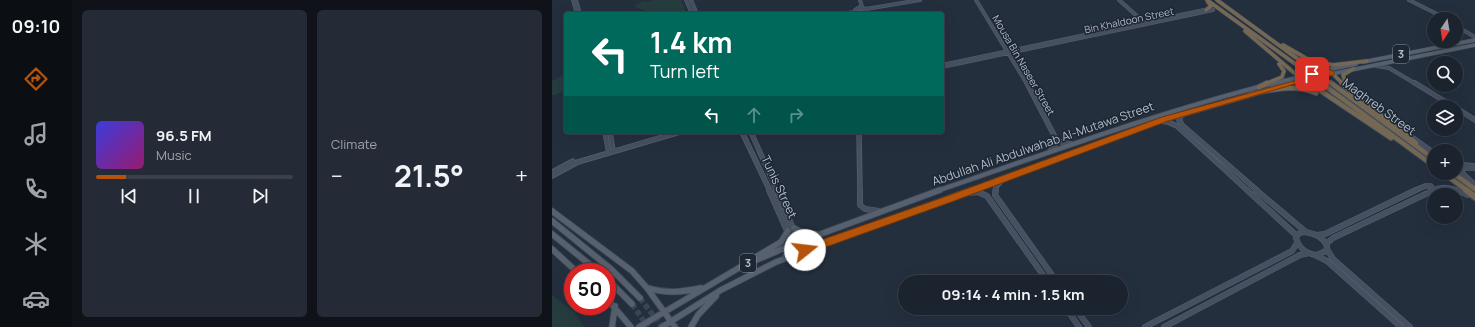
<!DOCTYPE html>
<html lang="en">
<head>
<meta charset="utf-8">
<style>
	:root { --surface:#1b232e; --page:#242b36; --text:#f1f3f6; --muted:#a0a4aa; --line:#39404a; --accent:#b45309 }
	body { margin:0; font-family:Manrope,sans-serif; background:var(--page); color:var(--text); height:100vh; display:flex; flex-direction:column; font-size:15px; white-space:nowrap }
	* { box-sizing:border-box; margin:0 }
	p { font-size:13px; color:var(--muted) }
	.icon { flex:none; width:22px; height:22px; fill:none; stroke:currentColor; stroke-width:2; stroke-linecap:round; stroke-linejoin:round }
	.map { position:relative; flex:1; overflow:hidden }
	.drawer { display:flex; flex-direction:column; gap:10px; padding:10px; background:#0f1319; width:480px }
	.drawer>* { flex:none }
	.guide { position:absolute; left:12px; top:12px; width:380px; height:122px; border-radius:4px; box-shadow:0 4px 16px #0002,0 0 0 1px var(--line); background:#00695c; color:#fff; overflow:hidden }
	.needle { width:26px; rotate:192deg }
	.buttons { position:absolute; left:875px; top:12px; display:grid; gap:8px }
	.buttons a { display:grid; place-items:center; width:36px; height:36px; border-radius:50%; background:var(--surface); box-shadow:0 4px 16px #0002,0 0 0 1px var(--line); font-size:20px }
	.speed { position:absolute; left:12px; top:263px; display:flex; gap:8px; font-size:20px; font-weight:700; text-align:center }
	.speed>* { display:grid; place-content:center; width:52px; height:52px; border-radius:50%; background:var(--surface); box-shadow:0 4px 16px #0002,0 0 0 1px var(--line); line-height:1 }
	.speed .limit { border:6px solid #d22; background:#fff; color:#111 }
	.pin { position:absolute; display:grid; place-items:center; width:34px; height:34px; color:#fff; margin:-17px; border-radius:8px; box-shadow:0 2px 6px #0006 }
	.me { position:absolute; width:44px; margin:-22px; rotate:74deg; stroke-linejoin:round; filter:drop-shadow(0 0 3px #0008) }
	.turn { display:flex; align-items:center; gap:14px; height:84px; padding:0 20px; font-size:18px }
	.turn .icon { width:52px; height:52px; stroke-width:2.5 }
	.turn b { display:block; font-size:28px; line-height:34px }
	.lanes { display:flex; align-items:center; height:38px; padding:0 20px; background:#0003; justify-content:center; gap:20px; direction:ltr }
	.lanes .off { opacity:.35 }
	.big { font-size:30px; font-weight:700; line-height:1.1 }
	.drawer .card { flex:1; display:flex; flex-direction:column; justify-content:center; gap:6px; min-width:0; padding:0 14px; border-radius:6px; background:var(--page) }
	.song { display:flex; align-items:center; gap:12px }
	.cover { width:48px; height:48px; border-radius:6px; background:linear-gradient(135deg,hsl(240 70% 55%),hsl(320 70% 35%)) }
	.played { height:4px; border-radius:2px; background:linear-gradient(90deg,var(--accent) 15%,var(--line) 15%) }
	.keys { display:flex; justify-content:space-around; direction:ltr }
	.heat { display:flex; justify-content:space-between; align-items:center; font-size:22px; direction:ltr }
	.drawer .tiles { flex:1; display:grid; gap:10px; grid-template-columns:repeat(2,1fr) }
	.trip { position:absolute; left:346px; top:275px; width:230px; height:40px; border-radius:20px; background:var(--surface); box-shadow:0 4px 16px #0002,0 0 0 1px var(--line); font-weight:700; line-height:40px; text-align:center }
	main { display:flex; flex:1; min-height:0 }
	.menu { display:flex; flex-direction:column; width:72px; justify-content:space-around; align-items:center; background:#0b0e12; color:var(--muted) }
	.menu .icon { width:28px; height:28px }
	.menu .selected { color:var(--accent) }
	.menu b { font-size:18px; color:var(--text) }
	.map>svg:first-child { display:block }
	.green { fill:#263c3f }
	.lines { fill:none; stroke-linecap:round; stroke-linejoin:round }
	.primary-tunnel { stroke:#3a4453; stroke-width:5.5; stroke-dasharray:5.5 2.5; stroke-linecap:butt }
	.secondary-far2-casing { stroke:#565f6c; stroke-width:4 }
	.secondary-far1-casing { stroke:#565f6c; stroke-width:5.5 }
	.secondary-casing { stroke:#565f6c; stroke-width:6 }
	.primary-far2-casing { stroke:#414a57; stroke-width:4.5 }
	.primary-far1-casing { stroke:#414a57; stroke-width:5.5 }
	.primary-casing { stroke:#414a57; stroke-width:7 }
	.highway-far2-casing { stroke:#434c59; stroke-width:4.5 }
	.highway-far1-casing { stroke:#434c59; stroke-width:6 }
	.highway-casing { stroke:#434c59; stroke-width:8 }
	.secondary-far2 { stroke:#465061; stroke-width:3 }
	.secondary-far1 { stroke:#465061; stroke-width:4 }
	.secondary { stroke:#465061; stroke-width:5 }
	.primary-far2 { stroke:#56606e; stroke-width:3.5 }
	.primary-far1 { stroke:#56606e; stroke-width:4 }
	.primary { stroke:#56606e; stroke-width:5.5 }
	.highway-far2 { stroke:#746855; stroke-width:3.5 }
	.highway-far1 { stroke:#746855; stroke-width:4.5 }
	.highway { stroke:#746855; stroke-width:6 }
	.primary-bridge-casing { stroke:#414a57; stroke-width:4.5; stroke-linecap:butt }
	.primary-bridge { stroke:#56606e; stroke-width:3.5 }
	.route { fill:#b45309; stroke:#753606 }
	.labels { text-anchor:middle; stroke-width:3; stroke-linejoin:round; paint-order:stroke }
	.far-street-label { font-size:10px; fill:#b4bcc9; stroke:#1d2633 }
	.shield { fill:#1d2633; stroke:#878f9c; stroke-width:1 }
	.shield-label { font-size:11px; font-weight:bold; fill:#b4bcc9 }
	.street-label { font-size:12px; fill:#b4bcc9; stroke:#1d2633 }
</style>
</head>
<body>
<main>
<nav class="menu">
<b>09:10</b>
<svg class="icon selected" aria-label="directions" viewBox="0 0 24 24"><path d="M12 3l9 9-9 9-9-9zM9 14v-3h6M13 9l2 2-2 2"/></svg>
<svg class="icon" aria-label="music" viewBox="0 0 24 24"><path d="M9 18V5l10-2v13"/><circle cx="6" cy="18" r="3"/><circle cx="16" cy="16" r="3"/></svg>
<svg class="icon" aria-label="phone" viewBox="0 0 24 24"><path d="M5 4h4l2 5-3 2q2 4 5 5l2-3 5 2v4C11 20 4 13 5 4z"/></svg>
<svg class="icon" aria-label="climate" viewBox="0 0 24 24"><path d="M12 3v18M4 7l16 10M4 17L20 7"/></svg>
<svg class="icon" aria-label="car" viewBox="0 0 24 24"><path d="M5 17H2v-5l4-1 3-4h7l3 4 3 1v5h-3M9 17h6M6 11h13"/><circle cx="7" cy="17" r="2"/><circle cx="17" cy="17" r="2"/></svg>
</nav>
<section class="drawer">
<div class="tiles">
<div class="card">
<div class="song"><i class="cover"></i><div><b>96.5 FM</b><p>Music</p></div></div>
<div class="played"></div>
<div class="keys"><svg class="icon" aria-label="previous" viewBox="0 0 24 24"><path d="M18 5L8 12l10 7zM5 5v14"/></svg><svg class="icon" aria-label="pause" viewBox="0 0 24 24"><path d="M8 5v14M16 5v14"/></svg><svg class="icon" aria-label="next" viewBox="0 0 24 24"><path d="M6 5l10 7-10 7zM19 5v14"/></svg></div>
</div>
<div class="card"><p>Climate</p>
<div class="heat"><a>−</a><b class="big">21.5°</b><a>+</a></div>
</div>
</div>
</section>
<div class="map">
<svg width="923" height="327" viewBox="0 0 923 327">
	<rect width="100%" height="100%" fill="#242f3e"/>
	<path class="green" d="M85,0L96,2L102,0H129L134,11L124,14H117L116,12L100,14L81,6L91,2Z
		M14,73V89L4,95H0V81Z
		M0,295L23,313L32,327H0Z"/>
	<g class="lines">
		<path class="primary-tunnel" d="M88,298L110,327
			M80,304L96,327"/>
		<g class="secondary-far2-casing">
			<path id="secondary-far2" d="M21,0L25,14
				M24,0L28,14
				M134,0L140,14
				M139,0L145,14
				M308,0L310,7
				M424,0L475,84
				M567,0L594,24
				M857,0L895,19
				M314,9L368,0
				M284,14L304,12
				M309,14L314,10V9L308,7L303,10L305,12H311
				M904,26L923,37
				M390,65L657,9L661,10L390,67
				M824,66L837,68L864,84"/>
		</g>
		<g class="secondary-far1-casing">
			<path id="secondary-far1" d="M475,83L504,139L511,143L520,144
				M863,83L902,107
				M904,108L923,120
				M630,114L627,120L630,125L706,191
				M608,121L616,122L625,126L696,191
				M53,132L57,153
				M58,132L61,151
				M190,132L218,191
				M199,132L225,191
				M307,132L308,191
				M861,138L882,153
				M497,152L503,145L504,139
				M904,164L923,166
				M923,168H912L909,172L923,185
				M0,172L21,161
				M0,176L26,162L128,132
				M443,191L444,187L451,179
				M862,191L873,186H879L881,190
				M880,191C890,186 897,187 908,191"/>
		</g>
		<g class="secondary-casing">
			<path id="secondary" d="M217,190L240,242L247,248L255,249
				M224,190L247,242L244,249L233,256
				M308,190V205L313,209L327,211
				M444,190L443,195L505,282
				M695,190L745,236
				M704,190L754,232
				M905,190L916,195
				M415,193L426,192L435,196L496,282
				M751,232C762,233 770,236 775,246L774,251L765,255C755,254 747,248 744,238L746,234Z
				M765,235L773,234L864,190
				M774,244L781,238L882,190
				M775,249L781,259L858,327
				M763,255L775,261L849,327
				M514,308L527,327
				M523,308L537,327
				M593,327L740,251L745,243
				M612,327L748,255L757,253"/>
		</g>
		<g class="primary-far2-casing">
			<path id="primary-far2" d="M811,62L923,40
				M769,71L804,64
				M774,75L923,45
				M718,84L752,76
				M733,84L754,79"/>
		</g>
		<g class="primary-far1-casing">
			<path id="primary-far1" d="M720,88L737,83
				M385,191C496,153 607,112 722,83
				M416,191L608,121L702,94"/>
		</g>
		<g class="primary-casing">
			<path id="primary" d="M0,211L80,271L95,288L123,327
				M0,221L59,269L88,298
				M242,228L253,234H264
				M0,234L47,272
				M0,249L25,272
				M202,258L229,242L236,231
				M55,279L80,304
				M96,288C115,294 130,292 149,288
				M55,299L79,327
				M60,327L63,306
				M87,327L190,266L247,242L388,190
				M110,327L169,290L224,262L419,190
				M139,327L146,315L164,296"/>
		</g>
		<g class="highway-far2-casing">
			<path id="highway-far2" d="M655,0L771,84
				M665,0L780,84
				M654,10L659,6L656,2
				M693,31L747,77L758,84
				M731,45L780,73L791,84
				M765,62L781,65L815,61
				M713,84L730,77L732,71L727,64
				M794,84L791,75L801,69"/>
		</g>
		<g class="highway-far1-casing">
			<path id="highway-far1" d="M757,83L839,138
				M769,83L882,166
				M779,83L882,159
				M790,83L800,93L864,143
				M793,83L794,85
				M707,87L715,83
				M699,94C722,89 742,84 764,93
				M891,173L916,191
				M901,173L923,189"/>
		</g>
		<g class="highway-casing">
			<path id="highway" d="M914,190L923,197"/>
		</g>
		<use href="#secondary-far2" class="secondary-far2"/>
		<use href="#secondary-far1" class="secondary-far1"/>
		<use href="#secondary" class="secondary"/>
		<use href="#primary-far2" class="primary-far2"/>
		<use href="#primary-far1" class="primary-far1"/>
		<use href="#primary" class="primary"/>
		<use href="#highway-far2" class="highway-far2"/>
		<use href="#highway-far1" class="highway-far1"/>
		<use href="#highway" class="highway"/>
		<g class="primary-bridge-casing">
			<path id="primary-bridge" d="M752,76L769,71
				M755,79L774,75"/>
		</g>
		<use href="#primary-bridge" class="primary-bridge"/>
	</g>
	<path class="route" d="M775,68L782,72V75L743,84L616,121L402,201L257,253L253,254L249,253L248,250L249,247L395,196L610,117L760,76L757,74L758,72Z"/>
	<g class="labels">
		<g class="far-street-label">
			<text transform="translate(577 20) rotate(-12)" y="4">Bin Khaldoon Street</text>
			<text transform="translate(472 65) rotate(60)" y="4">Mousa Bin Naseer Street</text>
		</g>
		<g class="shield">
			<rect x="841" y="45" width="16" height="18" rx="3"/>
			<rect x="188" y="254" width="16" height="18" rx="3"/>
		</g>
		<g class="shield-label">
			<text x="849" y="58">3</text>
			<text x="196" y="267">3</text>
		</g>
		<g class="street-label">
			<text transform="translate(827 107) rotate(36)" y="4">Maghreb Street</text>
			<text transform="translate(491 144) rotate(-19)" y="4">Abdullah Ali Abdulwahab Al-Mutawa Street</text>
			<text transform="translate(227 187) rotate(65)" y="4">Tunis Street</text>
		</g>
	</g>
</svg>
<div class="buttons">
<a><svg class="needle" viewBox="-14 -14 28 28"><path d="M0-13l5 13h-10z" fill="#e53935"/><path d="M0 13l5-13h-10z" fill="#a0a4aa"/></svg></a>
<a><svg class="icon" aria-label="search" viewBox="0 0 24 24"><circle cx="10" cy="10" r="6"/><path d="M15 15l6 6"/></svg></a>
<a><svg class="icon" aria-label="layers" viewBox="0 0 24 24"><path d="M12 4l9 5-9 5-9-5zM3 14l9 5 9-5"/></svg></a>
<a>+</a>
<a>−</a>
</div>
<div class="speed"><div class="limit">50</div></div>
<div class="pin" style="left:760px;top:74px;background:#d93025"><svg class="icon" aria-label="arrive" viewBox="0 0 24 24"><path d="M6 21V4h12l-3 4 3 4H6"/></svg></div>
<svg class="me" style="left:253px;top:250px" viewBox="-20 -20 40 40"><circle r="19" fill="#fff"/><path d="M0-13L10 11 0 6-10 11z" fill="#b45309"/></svg>
<div class="trip">09:14 · 4 min · 1.5 km</div>
<div class="guide">
<div class="turn"><svg class="icon" aria-label="left" viewBox="0 0 24 24"><path d="M17 20v-9H6M10 6l-5 5 5 5"/></svg><div><b>1.4 km</b>Turn left</div></div>
<div class="lanes"><svg class="icon" aria-label="left" viewBox="0 0 24 24"><path d="M17 20v-9H6M10 6l-5 5 5 5"/></svg><svg class="icon off" aria-label="ahead" viewBox="0 0 24 24"><path d="M12 20V5M6 11l6-6 6 6"/></svg><svg class="icon off" aria-label="right" viewBox="0 0 24 24"><path d="M7 20v-9h11M14 6l5 5-5 5"/></svg></div>
</div>
</div>
</main>
</body>
</html>
